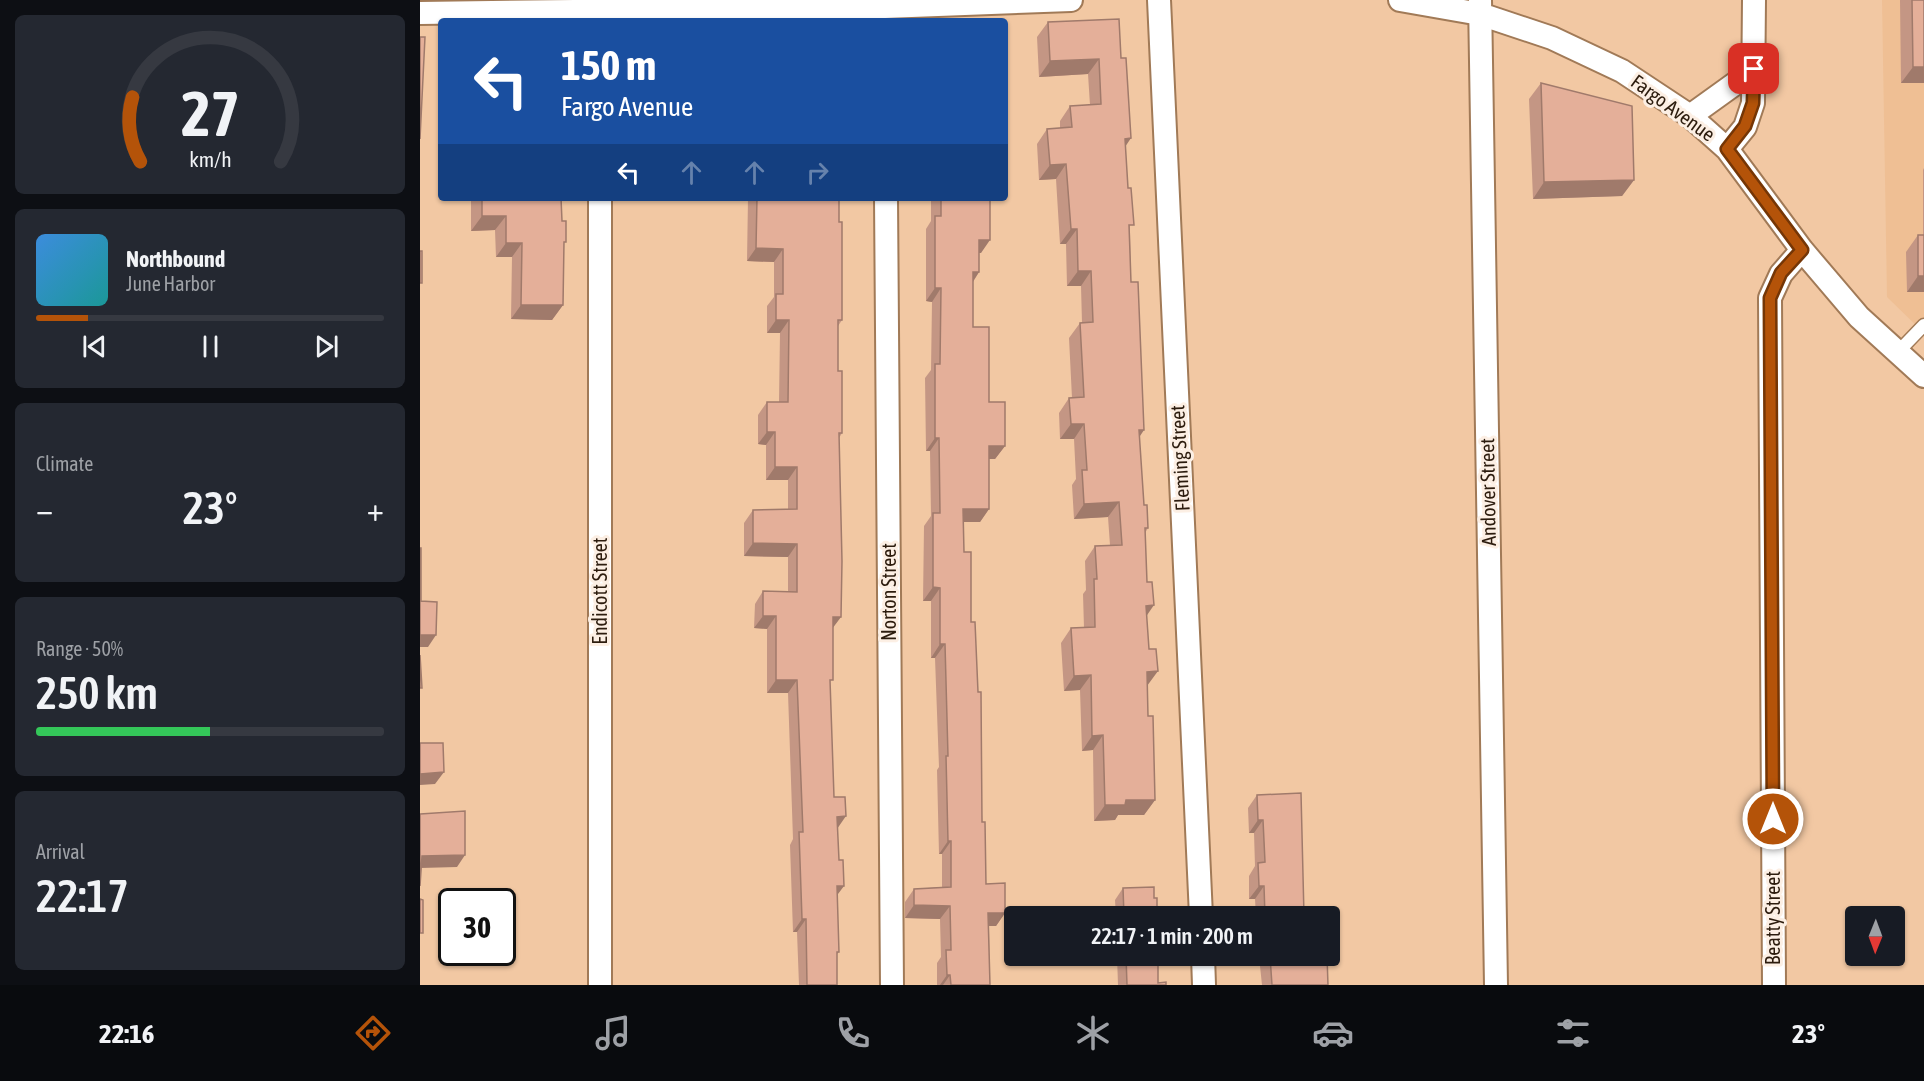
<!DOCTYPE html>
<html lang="en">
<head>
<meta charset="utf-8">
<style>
	:root { --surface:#171b24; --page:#242831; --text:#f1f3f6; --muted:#9ea1a6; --line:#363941; --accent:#b45309 }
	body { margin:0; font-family:"Asap Condensed",sans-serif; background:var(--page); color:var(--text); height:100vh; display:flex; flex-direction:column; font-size:22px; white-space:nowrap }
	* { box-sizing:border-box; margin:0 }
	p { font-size:20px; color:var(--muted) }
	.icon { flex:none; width:33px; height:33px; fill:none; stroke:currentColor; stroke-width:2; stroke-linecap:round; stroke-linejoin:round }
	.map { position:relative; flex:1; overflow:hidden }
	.drawer { display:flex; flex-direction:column; gap:15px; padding:15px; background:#0d0f14; width:420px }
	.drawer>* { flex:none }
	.top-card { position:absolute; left:18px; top:18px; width:570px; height:183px; border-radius:6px; box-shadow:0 2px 4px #0004; background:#1a4fa0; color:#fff; overflow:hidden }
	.needle { width:39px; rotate:181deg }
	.buttons { position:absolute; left:1425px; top:906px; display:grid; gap:12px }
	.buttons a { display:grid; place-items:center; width:60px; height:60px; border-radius:6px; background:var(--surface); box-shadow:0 2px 4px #0004; font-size:30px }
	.speed { position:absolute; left:18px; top:888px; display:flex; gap:12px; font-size:30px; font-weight:700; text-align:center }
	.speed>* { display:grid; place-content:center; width:78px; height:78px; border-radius:50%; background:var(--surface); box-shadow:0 2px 4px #0004; line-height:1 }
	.speed .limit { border:3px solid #111; border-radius:9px; background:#fff; color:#111 }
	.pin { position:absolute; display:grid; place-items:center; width:51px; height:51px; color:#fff; margin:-26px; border-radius:12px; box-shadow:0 3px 9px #0006 }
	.me { position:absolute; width:66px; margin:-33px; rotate:0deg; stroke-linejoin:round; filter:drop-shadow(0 0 4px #0008) }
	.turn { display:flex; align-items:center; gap:21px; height:126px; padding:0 24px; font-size:27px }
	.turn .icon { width:78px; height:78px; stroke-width:2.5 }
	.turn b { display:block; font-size:42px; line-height:51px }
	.lanes { display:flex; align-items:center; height:57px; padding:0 24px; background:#0003; justify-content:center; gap:30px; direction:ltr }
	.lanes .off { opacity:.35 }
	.big { font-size:45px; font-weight:600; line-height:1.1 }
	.drawer .tile { flex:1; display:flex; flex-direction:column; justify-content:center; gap:9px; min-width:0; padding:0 21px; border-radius:9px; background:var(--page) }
	.drawer .dial { align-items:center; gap:0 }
	.dial svg { height:156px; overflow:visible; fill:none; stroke:var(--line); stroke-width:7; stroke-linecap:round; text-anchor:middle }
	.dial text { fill:var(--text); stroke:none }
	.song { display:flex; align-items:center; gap:18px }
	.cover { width:72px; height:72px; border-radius:9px; background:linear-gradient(135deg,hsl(210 70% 55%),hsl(180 70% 35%)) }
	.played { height:6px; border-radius:3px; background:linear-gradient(90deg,var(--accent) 15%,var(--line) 15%) }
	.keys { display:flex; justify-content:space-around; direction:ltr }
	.heat { display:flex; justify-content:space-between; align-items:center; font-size:33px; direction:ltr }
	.charge { height:9px; border-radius:4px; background:linear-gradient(90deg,#34c759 50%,var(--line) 0) }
	.trip { position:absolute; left:584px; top:906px; width:336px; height:60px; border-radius:6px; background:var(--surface); box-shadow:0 2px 4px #0004; font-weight:600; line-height:60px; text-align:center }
	.tabs { display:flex; height:96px; justify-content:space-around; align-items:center; background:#090b0e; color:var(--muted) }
	.tabs .icon { width:42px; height:42px }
	.tabs .active { color:var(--accent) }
	.tabs b { font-size:27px; color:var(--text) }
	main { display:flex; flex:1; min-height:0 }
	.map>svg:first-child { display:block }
	.built { fill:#efbf94 }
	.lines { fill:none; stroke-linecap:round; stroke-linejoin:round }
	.lane-casing { stroke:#a17a57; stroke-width:15 }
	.street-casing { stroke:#a17a57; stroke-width:26 }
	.lane { stroke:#fff; stroke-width:12 }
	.street { stroke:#fff; stroke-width:22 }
	.wall { fill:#c49684 }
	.shaded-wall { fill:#a07a6b }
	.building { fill:#e4af99; stroke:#a07a6b; stroke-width:1.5 }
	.route-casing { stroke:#753606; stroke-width:15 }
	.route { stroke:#b45309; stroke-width:10 }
	.labels { text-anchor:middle; stroke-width:6; stroke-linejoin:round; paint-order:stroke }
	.street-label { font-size:20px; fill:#2c1c0e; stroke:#fcefe4 }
</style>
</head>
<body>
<main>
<section class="drawer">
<div class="tile dial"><svg viewBox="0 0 100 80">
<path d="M14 69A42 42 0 1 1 86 69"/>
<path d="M14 69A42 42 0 0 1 10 36" stroke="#b45309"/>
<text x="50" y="56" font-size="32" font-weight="700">27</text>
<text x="50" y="72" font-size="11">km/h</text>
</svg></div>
<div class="tile">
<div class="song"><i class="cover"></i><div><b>Northbound</b><p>June Harbor</p></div></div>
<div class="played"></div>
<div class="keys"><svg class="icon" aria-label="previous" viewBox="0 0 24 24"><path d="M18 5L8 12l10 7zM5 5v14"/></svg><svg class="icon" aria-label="pause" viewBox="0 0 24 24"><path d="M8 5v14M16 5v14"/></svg><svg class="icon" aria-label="next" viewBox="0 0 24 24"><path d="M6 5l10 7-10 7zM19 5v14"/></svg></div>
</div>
<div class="tile"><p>Climate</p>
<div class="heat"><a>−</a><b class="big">23°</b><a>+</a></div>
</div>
<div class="tile"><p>Range · 50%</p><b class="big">250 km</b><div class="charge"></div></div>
<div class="tile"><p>Arrival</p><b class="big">22:17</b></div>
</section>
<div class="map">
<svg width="1504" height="985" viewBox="0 0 1504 985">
	<rect width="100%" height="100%" fill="#f2c8a3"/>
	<path class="built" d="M1462,0H1504V333L1467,297Z"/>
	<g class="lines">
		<g class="lane-casing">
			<path id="lane" d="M1477,353L1504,325"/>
		</g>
		<g class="street-casing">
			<path id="street" d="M739,0L781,916
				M980,0L1060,14L1132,38L1202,71L1270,116L1307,149L1382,250L1439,317L1504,376
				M1060,0L1076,985
				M0,13L465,7L651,0
				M1270,116L1334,70
				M1307,149L1325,127L1333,103L1334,0
				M466,198L472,985
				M783,956L784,985
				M180,985V198
				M1354,985L1350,298L1361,274L1382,250"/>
		</g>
		<use href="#lane" class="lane"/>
		<use href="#street" class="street"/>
	</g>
	<path class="wall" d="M1480,0H1504V83H1481Z
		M699,19L710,231L711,282L719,437L724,505L728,528L725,533L728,716L735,800L724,815H698L695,820L674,821L673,750L662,751L660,690L644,691L641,643L651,628H664L663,594L666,590L665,561L675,546L690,545L688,517L654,519L652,485L656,479L654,439H640L639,413L649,398H652L649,338L660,323H662L661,286H647L646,244H640L636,179L619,180L617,144L627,129L640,128V121L650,106L670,105L668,74L619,77L617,37L628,22Z
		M1121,83L1214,180L1202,196L1113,199L1109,99Z
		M1504,168V292H1487L1486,252L1498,235H1503V170Z
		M51,198H141L142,221L144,246L143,305L132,320L91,319L92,257H76L75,230L51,231Z
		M328,198H419V222L422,320L418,326V371L422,433L419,438L413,628L410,685L414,797L418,828L417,896L419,952L417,954V985H379L377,932H373L370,845L373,839L368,693H347V629L334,628L335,604L343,591H368V557L324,556V523L333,510L368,509V480H346V445L338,444V415L347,402H359L360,333H347V306L354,297V262L327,261Z
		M511,198H570L561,253H559V272L553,282V327L569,402L585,446L575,459H569V509L560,522H543L544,552L551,622L566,884L585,913L576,926H569L570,985H517V963L521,957L520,919L485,918V902L494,889L522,887V854H519L517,770L519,767L515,658H511V601H503L504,526L511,516L510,451H506L505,378L511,370L512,302L506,301V229L511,221Z
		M837,795L884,916H836L835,899H829V876L835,866L834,833H829L828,808Z
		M703,888L734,898L737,916H696L695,900Z
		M697,956H738V983L746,985H698Z
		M834,956H909L907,958L908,985H842L840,966H834Z"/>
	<path class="shaded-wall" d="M679,59L668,74L619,77L630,61Z
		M1493,67H1504V83H1481Z
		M711,138L701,153L705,139Z
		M646,164L636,179L619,180L630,165Z
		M1214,180L1202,196L1113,199L1124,182Z
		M62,216H86L75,230L51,231Z
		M651,229H657L646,244H640Z
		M559,240H570L561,253H550Z
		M86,243H102L92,257H76Z
		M336,248L363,249L354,262L327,261Z
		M658,271H671L661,286H647Z
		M553,272H559L550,286Z
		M1498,276H1504V292H1487Z
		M515,288H521L512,302L506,301Z
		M101,305H143L132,320L91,319Z
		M356,320H369L360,333H347Z
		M651,424H664L654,439H640Z
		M719,430H724L714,445Z
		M347,432H355L346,445L338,444Z
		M515,438H519L510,451H506Z
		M569,446H585L575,459H559Z
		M355,467H377L368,480H346Z
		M699,502L688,517L654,519L664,504Z
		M543,509H569L560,522H534Z
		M333,543L377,544L368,557L324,556Z
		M513,587L520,588L511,601H503Z
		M734,605L723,621L726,606Z
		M343,616H356L347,629L334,628Z
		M413,617H421L412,629Z
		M0,635H16L8,647H0Z
		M520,644H525L515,658H511Z
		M738,671L727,686V672Z
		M671,675L660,690L644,691L654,676Z
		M356,680H377L368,693H347Z
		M683,735L673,750L662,751L672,736Z
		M24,772L15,784L0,785V774Z
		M706,800H735L724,815H698L695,820L674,821L685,805Z
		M426,816L417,829V817Z
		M838,820H843L834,833H829Z
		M528,841H531L522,854H519Z
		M45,855L37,867L0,868L2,856Z
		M417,886H424L415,898Z
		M839,886H844L835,899H829Z
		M494,905L530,906L520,919L485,918Z
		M568,913H585L576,926H559Z
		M382,919H386L377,932H373Z
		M842,956H848L840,966H834Z
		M527,975H530L523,985H520Z"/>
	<path class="building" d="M1492,0H1504V67H1493Z
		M699,19L701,58H706L711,138L705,139L708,188H711L714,225H709L711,282H718L724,430H719L724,505H727L728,528H725L727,582H732L734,605L726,606L729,649H736L738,671L727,672L728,716H733L735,800H706L705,805H685L683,735L672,736L671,675L654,676L651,628L675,627L674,579H677L675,546L702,545L699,502L664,504L662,470H667L664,424H651L649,398L664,397L660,323L673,322L671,271H658L657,229H651L646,164L630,165L627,129L652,127L650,106L681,104L679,59L630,61L628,22Z
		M0,37H5L0,139Z
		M1121,83L1212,106L1214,180L1124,182Z
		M62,198H141L142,221H146V242H144L143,305H101L102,243H86V216H62Z
		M337,198H419V222H422V320H418V371H422V433H419L422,561L421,617H413V680H410L414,797H425L426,816L417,817L419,860H423L424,886H417L419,952H417V985H387L386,919H382L379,832H383L377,680H356V616H343V591L377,592V544L333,543V510L377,509V467H355V432H347V402H368L369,320H356V294H363V249L336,248Z
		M521,198H570V240H559V272H553V327H569V402H585V446H569V509H543L544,552H551V622H555L558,692H561L562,822H565L566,884L585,883V913H568L570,985H531L530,975H527L526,950H531L530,906L494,905V889L531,887V841H528L526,756H528L525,644H520V588L513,587V513H520L519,438H515V364H520L521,288H515V216H521Z
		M1498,235H1504V276H1498Z
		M0,251H2V283H0Z
		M0,548H1V601L17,602L16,635H0Z
		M0,655L2,688H0Z
		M0,743H23L24,772L0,774Z
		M881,793L884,916H845L844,886H839L838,863L845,862L843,820H838L837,795Z
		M45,811V855L2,856L0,886V814Z
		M734,887V898H737V916H704L703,888Z
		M0,899L3,900V933H0Z
		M909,926L910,953H909Z
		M706,956H738V983L746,982V985H707Z
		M850,956H907L908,985H852Z"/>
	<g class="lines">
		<g class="route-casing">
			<path id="route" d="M1334,69L1333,103L1325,126L1307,149L1382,250L1361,273L1350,298L1353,819"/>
		</g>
		<use href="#route" class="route"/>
	</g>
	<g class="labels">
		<g class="street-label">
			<text transform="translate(1253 108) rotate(36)" y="7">Fargo Avenue</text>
			<text transform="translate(760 458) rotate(-93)" y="7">Fleming Street</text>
			<text transform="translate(1068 492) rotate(-91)" y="7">Andover Street</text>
			<text transform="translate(180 591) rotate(-90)" y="7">Endicott Street</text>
			<text transform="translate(469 592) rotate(-90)" y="7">Norton Street</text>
			<text transform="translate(1353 918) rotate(-90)" y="7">Beatty Street</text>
		</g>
	</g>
</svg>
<div class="buttons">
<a><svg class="needle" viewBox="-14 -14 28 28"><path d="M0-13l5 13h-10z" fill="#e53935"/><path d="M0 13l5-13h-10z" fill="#9ea1a6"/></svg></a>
</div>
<div class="speed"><div class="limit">30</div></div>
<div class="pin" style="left:1334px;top:69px;background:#d93025"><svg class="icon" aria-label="arrive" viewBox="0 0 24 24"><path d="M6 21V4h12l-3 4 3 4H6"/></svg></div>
<svg class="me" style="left:1353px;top:819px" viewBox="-20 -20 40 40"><circle r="17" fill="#b45309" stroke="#fff" stroke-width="3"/><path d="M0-11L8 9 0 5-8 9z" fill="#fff"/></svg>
<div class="trip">22:17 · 1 min · 200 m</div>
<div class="top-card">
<div class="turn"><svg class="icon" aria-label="left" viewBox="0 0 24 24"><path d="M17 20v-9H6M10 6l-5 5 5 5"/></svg><div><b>150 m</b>Fargo Avenue</div></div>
<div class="lanes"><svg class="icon" aria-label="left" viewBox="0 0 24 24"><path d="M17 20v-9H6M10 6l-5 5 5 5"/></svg><svg class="icon off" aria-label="ahead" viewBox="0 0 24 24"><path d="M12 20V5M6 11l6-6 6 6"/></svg><svg class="icon off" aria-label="ahead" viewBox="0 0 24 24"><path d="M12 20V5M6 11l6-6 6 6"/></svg><svg class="icon off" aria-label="right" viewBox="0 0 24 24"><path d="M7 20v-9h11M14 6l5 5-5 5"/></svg></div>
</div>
</div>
</main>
<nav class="tabs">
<b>22:16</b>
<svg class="icon active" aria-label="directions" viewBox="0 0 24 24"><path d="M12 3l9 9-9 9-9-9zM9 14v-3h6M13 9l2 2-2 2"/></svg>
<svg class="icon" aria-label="music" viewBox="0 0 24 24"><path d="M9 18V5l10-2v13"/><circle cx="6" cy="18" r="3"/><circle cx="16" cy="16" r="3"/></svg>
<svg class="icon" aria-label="phone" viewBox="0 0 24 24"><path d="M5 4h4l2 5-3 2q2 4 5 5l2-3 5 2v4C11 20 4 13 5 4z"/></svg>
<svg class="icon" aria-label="climate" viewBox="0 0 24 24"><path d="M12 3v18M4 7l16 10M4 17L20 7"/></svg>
<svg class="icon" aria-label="car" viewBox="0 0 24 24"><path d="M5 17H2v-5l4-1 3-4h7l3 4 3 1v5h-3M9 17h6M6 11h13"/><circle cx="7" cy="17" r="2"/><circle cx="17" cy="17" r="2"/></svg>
<svg class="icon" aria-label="filters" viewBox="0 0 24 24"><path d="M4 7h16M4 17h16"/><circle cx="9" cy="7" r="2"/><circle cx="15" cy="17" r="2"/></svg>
<b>23°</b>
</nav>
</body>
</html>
